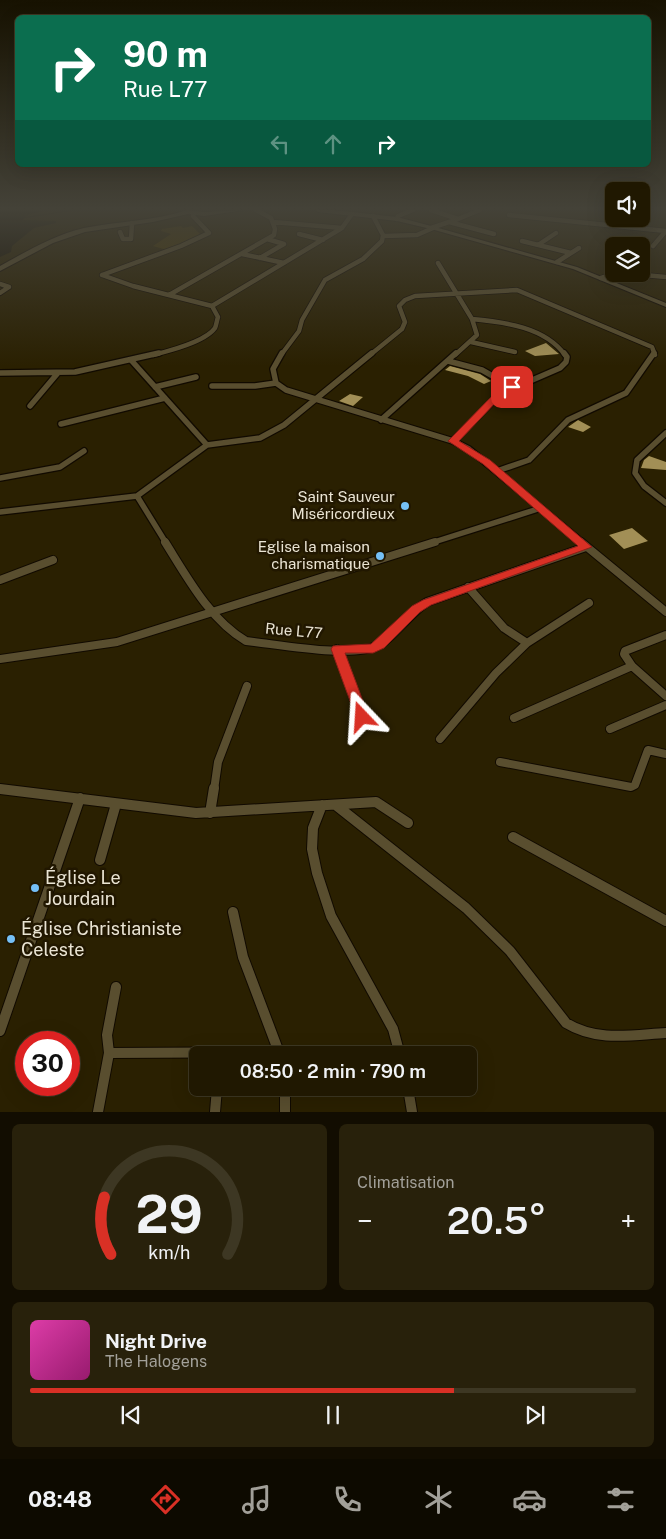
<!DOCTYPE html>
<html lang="fr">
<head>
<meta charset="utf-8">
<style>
	:root { --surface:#201801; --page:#28210b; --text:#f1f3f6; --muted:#a2a099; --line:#3d3723; --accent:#d93025 }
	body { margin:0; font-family:"Public Sans",sans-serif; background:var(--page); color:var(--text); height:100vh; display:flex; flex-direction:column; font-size:19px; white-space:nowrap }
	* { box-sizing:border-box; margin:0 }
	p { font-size:16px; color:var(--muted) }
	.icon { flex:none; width:28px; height:28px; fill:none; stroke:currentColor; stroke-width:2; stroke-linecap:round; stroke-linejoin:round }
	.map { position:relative; height:1112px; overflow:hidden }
	.details { display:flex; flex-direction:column; gap:12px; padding:12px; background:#120d01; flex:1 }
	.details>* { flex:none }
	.hud { position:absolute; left:15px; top:15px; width:636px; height:152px; border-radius:8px; box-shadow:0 5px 20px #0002,0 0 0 1px var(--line); background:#0b6e4f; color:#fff; overflow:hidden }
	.fabs { position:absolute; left:605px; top:182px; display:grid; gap:10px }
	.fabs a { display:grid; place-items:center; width:45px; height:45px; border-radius:8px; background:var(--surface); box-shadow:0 5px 20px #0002,0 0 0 1px var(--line); font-size:25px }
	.speed { position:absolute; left:15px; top:1031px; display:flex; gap:10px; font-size:25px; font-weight:700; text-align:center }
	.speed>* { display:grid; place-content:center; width:65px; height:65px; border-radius:50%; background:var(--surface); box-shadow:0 5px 20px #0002,0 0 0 1px var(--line); line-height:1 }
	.speed .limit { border:8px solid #d22; background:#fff; color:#111 }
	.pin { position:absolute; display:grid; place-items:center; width:42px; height:42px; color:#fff; margin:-21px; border-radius:10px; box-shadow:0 2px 8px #0006 }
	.me { position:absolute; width:55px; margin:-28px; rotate:340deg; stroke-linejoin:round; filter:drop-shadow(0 0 4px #0008) }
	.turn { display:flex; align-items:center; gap:18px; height:105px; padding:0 25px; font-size:22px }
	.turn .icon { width:65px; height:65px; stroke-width:2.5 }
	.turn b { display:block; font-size:35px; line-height:42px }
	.lanes { display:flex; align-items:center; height:48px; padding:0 25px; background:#0003; justify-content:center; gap:25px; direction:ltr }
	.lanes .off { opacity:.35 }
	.big { font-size:38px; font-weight:600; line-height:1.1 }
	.details .card { flex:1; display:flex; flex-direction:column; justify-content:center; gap:8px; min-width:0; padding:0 18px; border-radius:8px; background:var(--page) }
	.details .dial { align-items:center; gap:0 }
	.dial svg { height:130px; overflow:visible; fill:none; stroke:var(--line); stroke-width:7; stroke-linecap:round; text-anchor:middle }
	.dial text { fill:var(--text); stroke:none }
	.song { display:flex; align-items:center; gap:15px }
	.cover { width:60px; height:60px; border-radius:8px; background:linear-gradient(135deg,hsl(320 70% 55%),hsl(320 70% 35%)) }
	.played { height:5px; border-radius:2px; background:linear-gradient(90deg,var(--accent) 70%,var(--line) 70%) }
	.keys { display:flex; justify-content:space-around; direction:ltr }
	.heat { display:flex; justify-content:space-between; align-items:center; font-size:28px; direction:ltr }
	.details .tiles { flex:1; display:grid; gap:12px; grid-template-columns:1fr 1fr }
	.card:last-child { grid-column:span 2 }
	.trip { position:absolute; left:189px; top:1046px; width:288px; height:50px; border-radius:8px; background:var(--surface); box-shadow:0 5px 20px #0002,0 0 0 1px var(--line); font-weight:600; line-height:50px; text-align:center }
	.menu { display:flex; height:80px; justify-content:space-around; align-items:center; background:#0d0a00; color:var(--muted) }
	.menu .icon { width:35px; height:35px }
	.menu .current { color:var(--accent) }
	.menu b { font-size:22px; color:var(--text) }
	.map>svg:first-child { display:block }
	.green { fill:#463600 }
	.water { fill:#110c00 }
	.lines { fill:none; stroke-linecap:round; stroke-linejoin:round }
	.stream { stroke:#110c00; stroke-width:1 }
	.building { fill:#a28f56 }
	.street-far3-casing { stroke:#110a00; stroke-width:6 }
	.street-far2-casing { stroke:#110a00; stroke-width:8 }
	.street-far1-casing { stroke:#110a00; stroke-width:10 }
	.street-casing { stroke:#110a00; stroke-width:12 }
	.secondary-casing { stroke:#110a00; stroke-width:2 }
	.street-far3 { stroke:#594e2f; stroke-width:4.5 }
	.street-far2 { stroke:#594e2f; stroke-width:5.5 }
	.street-far1 { stroke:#594e2f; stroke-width:8 }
	.street { stroke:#594e2f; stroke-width:10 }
	.secondary { fill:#594e2f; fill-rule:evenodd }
	.route { fill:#d93025; stroke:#8d1f18 }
	.poi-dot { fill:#75c0f6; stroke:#211700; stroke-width:2 }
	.labels { text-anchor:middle; stroke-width:5; stroke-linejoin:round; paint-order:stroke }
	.poi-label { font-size:15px; fill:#eae4d3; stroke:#211700; text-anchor:end }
	.street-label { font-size:15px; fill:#eae4d3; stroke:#211700 }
	.near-poi-label { font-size:18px; fill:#eae4d3; stroke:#211700; text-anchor:start }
</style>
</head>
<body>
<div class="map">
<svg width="666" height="1112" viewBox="0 0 666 1112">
	<rect width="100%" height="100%" fill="#2a2001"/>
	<path class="green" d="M181,226L183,228L192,226L201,235L167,250L153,246L171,234L161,231L162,229Z"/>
	<path class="water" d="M0,210H45L25,216L23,220L56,221V223L34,228L12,246L11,252L0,257Z"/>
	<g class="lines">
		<path class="stream" d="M339,210L395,217
			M22,218L74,210"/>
	</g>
	<path class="building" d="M546,343L559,354L535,356L525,351Z
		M450,366L480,374L491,381L484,384L468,376L445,370Z
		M350,394L363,397L353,406L339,401Z
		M578,420L591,427L583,432L568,427Z
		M649,456L666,462V470L641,468L644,460Z
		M632,528L648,541L624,549L609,535Z"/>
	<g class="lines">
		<g class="street-far3-casing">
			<path id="street-far3" d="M431,210L458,219L431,228
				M509,215L666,231
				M397,219L398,216L413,210
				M458,219L480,210
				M273,222L342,228
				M449,222L494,234
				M120,232L123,239H131L132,223
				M299,234L323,240
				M383,236L417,235L433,228
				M522,241L571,253
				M538,245L556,233
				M653,246L665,232
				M242,254L284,263
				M260,258L284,244L267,239
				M557,262L579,248
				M438,263L472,319L477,335L455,355
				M633,274L666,277
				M102,275L133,286L212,306L342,228L352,214
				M102,275L181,246L209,233L193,216
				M601,278L614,274
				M0,284L9,287L0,293
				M169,295L274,235L275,229L271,218L256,210
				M472,319C504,322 545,327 565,355
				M471,342L515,352
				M153,355C169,351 205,342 215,328C216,326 217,320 218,317L212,306
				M281,355L299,331L302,320L325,280L363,259L382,241L383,235L373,216
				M370,355L402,329L405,322L399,306L405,300L415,296L517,290L652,347L655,355"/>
		</g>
		<g class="street-far2-casing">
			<path id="street-far2" d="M282,353L273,369L276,383L286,390L453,441L469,449L583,543
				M131,360L207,445
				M448,361L482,370L512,387
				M0,373L75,372L159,353
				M212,386H255L276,383
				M155,387L196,377
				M30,406L57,374
				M381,420L456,353
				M61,424L165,398
				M666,433L637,460L635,473L644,486L666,503
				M453,441L500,394L560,368L566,362L567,357L564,353
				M497,471L529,460L568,420L626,393L654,353
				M0,478L60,467L84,451
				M137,496L166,543
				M0,512L137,496L207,445L260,438L284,425L372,353
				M431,543L541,508"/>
		</g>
		<g class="street-far1-casing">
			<path id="street-far1" d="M165,542C187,577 210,620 246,641C277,644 352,659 379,645C392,639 410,613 427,602L586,547
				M581,542L666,612
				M0,580L53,560
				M468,587L504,628L527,643L589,603
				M337,649L362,717
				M0,659L117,642L435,542
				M632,666L666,696
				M514,718L632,666L624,654L625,651L666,635
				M610,729L666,705
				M440,739L496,673L527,643
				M500,762L631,787L635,785L648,750L666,754
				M0,789L4,790
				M214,790L218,762L247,686"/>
		</g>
		<g class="street-casing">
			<path id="street" d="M0,789L196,813L376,802L408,823
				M322,805L313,828L312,849L317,873L331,916L393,1029L400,1055
				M337,806L466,908L510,951L566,1023C597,1042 631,1035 666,1033
				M210,813L214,788
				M513,837L666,921
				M100,860L116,804
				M233,912L243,957L280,1055
				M0,1031L80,798
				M109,1053L279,1052
				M285,1088V1112
				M408,1088L412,1112
				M98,1112L109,1053L107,1035L116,987
				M215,1112L217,1088"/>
		</g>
		<g class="secondary-casing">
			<path id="secondary" d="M187,210L204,212L244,210L204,216L188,214L153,222L85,232L53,243L0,271V266C27,251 54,235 84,228C119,221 154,221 187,210Z
				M315,210H334L397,217L435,227L577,267L666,303V307L573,269L431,229L397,221L318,212Z"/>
		</g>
		<use href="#street-far3" class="street-far3"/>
		<use href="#street-far2" class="street-far2"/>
		<use href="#street-far1" class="street-far1"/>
		<use href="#street" class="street"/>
		<use href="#secondary" class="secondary"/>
	</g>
	<linearGradient id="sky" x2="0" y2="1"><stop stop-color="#171201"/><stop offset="0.57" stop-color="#444238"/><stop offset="1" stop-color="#444238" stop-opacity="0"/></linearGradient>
	<rect width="666" height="366" fill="url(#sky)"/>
	<path class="route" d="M509,385L517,387L500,398L459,441L490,460L592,547L431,605L420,612L384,648L373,653H345L369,717L362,722L357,720L331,649L333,646L371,644L412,606L423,600L578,546L483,464L448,441L493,395Z"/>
	<g class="poi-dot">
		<circle cx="405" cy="506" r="5"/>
		<circle cx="380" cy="556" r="5"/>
		<circle cx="35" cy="888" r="5"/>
		<circle cx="11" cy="939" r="5"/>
	</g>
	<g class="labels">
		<g class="poi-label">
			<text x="395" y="502">Saint Sauveur<tspan x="395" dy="17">Miséricordieux</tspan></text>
			<text x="370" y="552">Eglise la maison<tspan x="370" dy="17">charismatique</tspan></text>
		</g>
		<g class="street-label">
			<text transform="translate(294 631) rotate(5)" y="5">Rue L77</text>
		</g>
		<g class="near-poi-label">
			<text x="45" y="884">Église Le<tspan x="45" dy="21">Jourdain</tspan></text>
			<text x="21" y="935">Église Christianiste<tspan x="21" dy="21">Celeste</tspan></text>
		</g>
	</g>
</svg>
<div class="fabs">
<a><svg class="icon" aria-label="sound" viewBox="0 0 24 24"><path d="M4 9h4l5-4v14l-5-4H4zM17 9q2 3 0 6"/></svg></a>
<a><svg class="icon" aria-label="layers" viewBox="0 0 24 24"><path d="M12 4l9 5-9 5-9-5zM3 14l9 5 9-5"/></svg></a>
</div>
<div class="speed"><div class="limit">30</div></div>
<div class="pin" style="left:512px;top:387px;background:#d93025"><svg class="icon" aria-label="arrive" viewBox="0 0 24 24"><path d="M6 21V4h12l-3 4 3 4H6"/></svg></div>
<svg class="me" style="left:362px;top:717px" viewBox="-20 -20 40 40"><path d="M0-17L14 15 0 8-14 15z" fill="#d93025" stroke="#fff" stroke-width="4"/></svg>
<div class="trip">08:50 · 2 min · 790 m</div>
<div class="hud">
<div class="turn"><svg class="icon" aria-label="right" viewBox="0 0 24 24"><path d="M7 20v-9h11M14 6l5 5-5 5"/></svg><div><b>90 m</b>Rue L77</div></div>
<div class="lanes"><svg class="icon off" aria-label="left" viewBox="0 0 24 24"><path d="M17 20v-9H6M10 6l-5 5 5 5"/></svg><svg class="icon off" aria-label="ahead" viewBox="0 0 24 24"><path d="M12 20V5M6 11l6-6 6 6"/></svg><svg class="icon" aria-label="right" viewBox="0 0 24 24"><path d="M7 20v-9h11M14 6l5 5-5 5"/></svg></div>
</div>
</div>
<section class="details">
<div class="tiles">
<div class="card dial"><svg viewBox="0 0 100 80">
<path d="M14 69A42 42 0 1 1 86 69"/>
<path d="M14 69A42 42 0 0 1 10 34" stroke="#d93025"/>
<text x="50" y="56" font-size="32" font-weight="700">29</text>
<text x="50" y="72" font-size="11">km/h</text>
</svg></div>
<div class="card"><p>Climatisation</p>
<div class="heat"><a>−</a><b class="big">20.5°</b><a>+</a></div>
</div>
<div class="card">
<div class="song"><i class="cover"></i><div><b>Night Drive</b><p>The Halogens</p></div></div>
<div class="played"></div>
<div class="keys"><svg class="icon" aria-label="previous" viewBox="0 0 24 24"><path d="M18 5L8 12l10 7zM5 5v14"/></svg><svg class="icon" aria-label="pause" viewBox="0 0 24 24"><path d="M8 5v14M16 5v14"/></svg><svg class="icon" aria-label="next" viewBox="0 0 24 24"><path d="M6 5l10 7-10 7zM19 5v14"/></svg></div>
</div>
</div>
</section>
<nav class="menu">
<b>08:48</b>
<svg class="icon current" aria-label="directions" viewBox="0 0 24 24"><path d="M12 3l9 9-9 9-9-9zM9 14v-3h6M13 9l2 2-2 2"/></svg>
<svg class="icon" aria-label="music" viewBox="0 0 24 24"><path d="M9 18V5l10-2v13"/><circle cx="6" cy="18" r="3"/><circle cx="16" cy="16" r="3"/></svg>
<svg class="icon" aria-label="phone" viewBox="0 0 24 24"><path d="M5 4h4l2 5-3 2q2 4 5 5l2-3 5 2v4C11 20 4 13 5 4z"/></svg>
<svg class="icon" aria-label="climate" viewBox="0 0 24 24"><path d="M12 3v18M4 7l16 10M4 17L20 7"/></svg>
<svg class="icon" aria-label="car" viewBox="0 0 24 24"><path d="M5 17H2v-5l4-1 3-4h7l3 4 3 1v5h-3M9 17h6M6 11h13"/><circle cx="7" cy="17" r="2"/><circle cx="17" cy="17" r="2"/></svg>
<svg class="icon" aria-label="filters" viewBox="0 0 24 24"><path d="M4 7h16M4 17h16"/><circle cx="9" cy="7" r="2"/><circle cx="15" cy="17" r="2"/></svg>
</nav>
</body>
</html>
